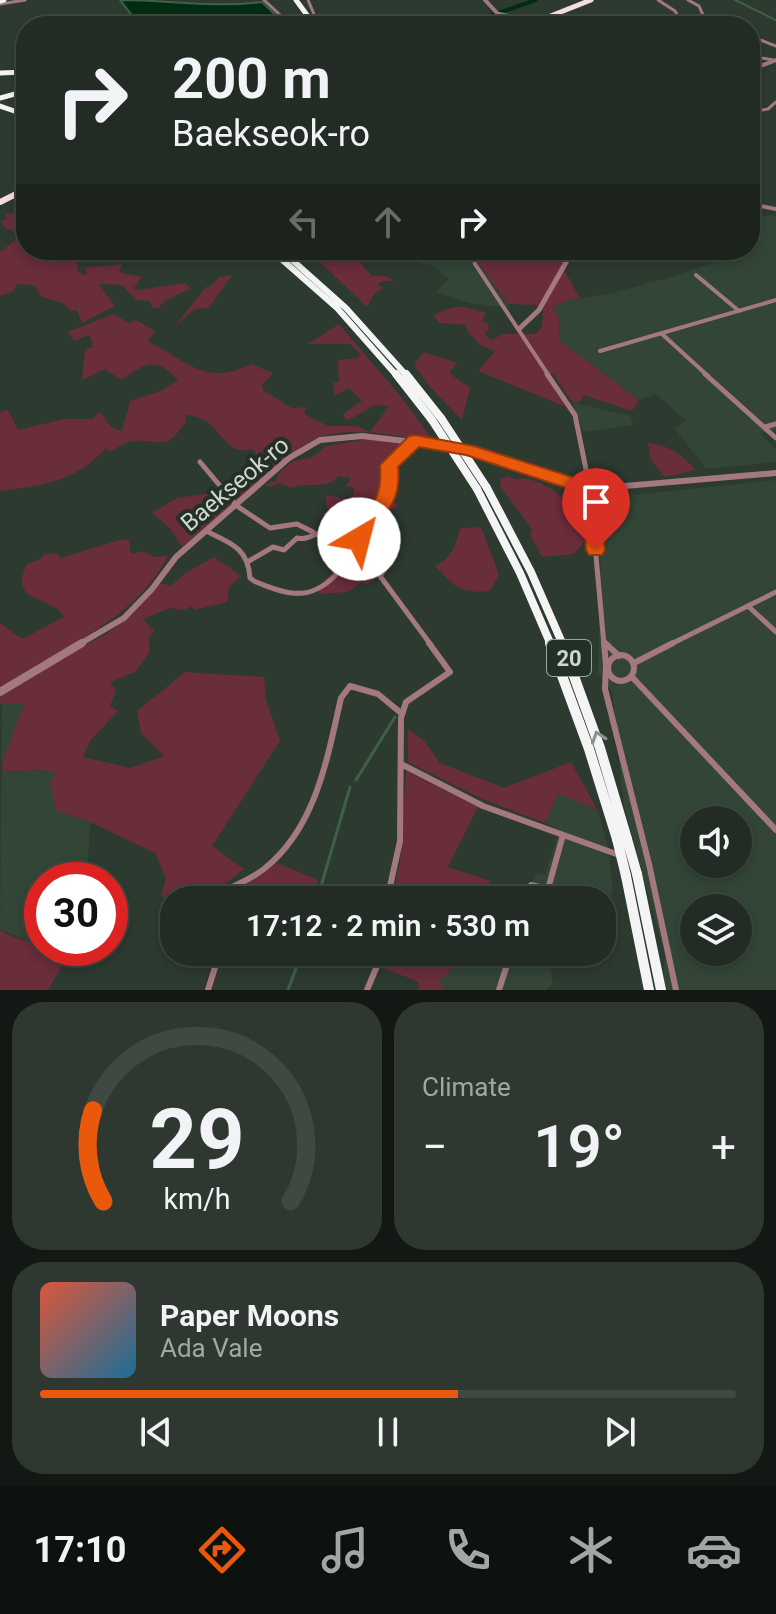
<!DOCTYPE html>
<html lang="en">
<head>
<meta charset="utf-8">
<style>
	:root { --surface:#222c24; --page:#2e3831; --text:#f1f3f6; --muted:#a2a7a6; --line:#3f4841; --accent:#ea580c }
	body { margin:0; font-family:Roboto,sans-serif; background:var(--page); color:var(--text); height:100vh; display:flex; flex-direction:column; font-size:30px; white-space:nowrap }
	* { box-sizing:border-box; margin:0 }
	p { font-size:26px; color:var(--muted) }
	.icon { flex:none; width:44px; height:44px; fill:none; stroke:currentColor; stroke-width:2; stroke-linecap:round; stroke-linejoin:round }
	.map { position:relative; height:990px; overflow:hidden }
	.sheet { display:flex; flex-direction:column; gap:12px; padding:12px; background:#131814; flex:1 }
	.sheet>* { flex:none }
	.guide { position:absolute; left:16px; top:16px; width:744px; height:244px; border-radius:32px; box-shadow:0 4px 12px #0003,0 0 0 2px var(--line); background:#222c24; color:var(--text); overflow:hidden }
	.tools { position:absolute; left:680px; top:806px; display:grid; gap:16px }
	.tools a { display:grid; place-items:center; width:72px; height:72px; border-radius:50%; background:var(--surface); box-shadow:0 4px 12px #0003,0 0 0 2px var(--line); font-size:40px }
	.speed { position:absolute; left:24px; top:862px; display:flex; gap:16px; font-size:40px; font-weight:700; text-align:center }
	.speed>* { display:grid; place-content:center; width:104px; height:104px; border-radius:50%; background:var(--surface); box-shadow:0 4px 12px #0003,0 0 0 2px var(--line); line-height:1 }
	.speed .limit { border:12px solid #d22; background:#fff; color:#111 }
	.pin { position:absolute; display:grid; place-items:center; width:68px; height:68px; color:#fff; margin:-82px -34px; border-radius:50% 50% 50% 0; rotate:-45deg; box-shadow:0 0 8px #0007 }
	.pin .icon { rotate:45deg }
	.me { position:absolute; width:88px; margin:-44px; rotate:37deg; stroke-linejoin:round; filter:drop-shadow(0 0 6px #0008) }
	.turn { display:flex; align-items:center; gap:28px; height:168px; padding:0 24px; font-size:36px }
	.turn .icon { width:104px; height:104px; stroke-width:2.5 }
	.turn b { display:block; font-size:56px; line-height:68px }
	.lanes { display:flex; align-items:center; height:76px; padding:0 24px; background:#0003; justify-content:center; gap:40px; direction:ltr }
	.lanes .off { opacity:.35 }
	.big { font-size:60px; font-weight:600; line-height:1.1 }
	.sheet .tile { flex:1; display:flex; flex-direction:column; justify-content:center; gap:12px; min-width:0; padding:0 28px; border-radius:32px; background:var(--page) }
	.sheet .dial { align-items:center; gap:0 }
	.dial svg { height:208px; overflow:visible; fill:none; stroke:var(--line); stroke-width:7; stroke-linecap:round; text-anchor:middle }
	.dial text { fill:var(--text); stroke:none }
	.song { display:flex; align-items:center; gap:24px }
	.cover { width:96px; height:96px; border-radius:12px; background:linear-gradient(135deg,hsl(10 70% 55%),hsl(200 70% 35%)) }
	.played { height:8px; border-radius:4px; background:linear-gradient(90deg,var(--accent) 60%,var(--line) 60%) }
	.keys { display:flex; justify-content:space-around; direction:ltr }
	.heat { display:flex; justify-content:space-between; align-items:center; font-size:44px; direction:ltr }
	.sheet .tiles { flex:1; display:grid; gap:12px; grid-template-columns:1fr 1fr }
	.tile:last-child { grid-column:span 2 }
	.trip { position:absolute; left:160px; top:886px; width:456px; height:80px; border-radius:32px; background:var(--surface); box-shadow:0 4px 12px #0003,0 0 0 2px var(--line); font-weight:600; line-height:80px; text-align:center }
	.dock { display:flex; height:128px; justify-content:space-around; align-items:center; background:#0e120e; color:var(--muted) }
	.dock .icon { width:56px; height:56px }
	.dock .active { color:var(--accent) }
	.dock b { font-size:36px; color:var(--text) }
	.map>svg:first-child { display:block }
	.built { fill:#324536; fill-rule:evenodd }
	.green { fill:#6a2d3a }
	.water { fill:#002d11; stroke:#3e604a; stroke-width:2 }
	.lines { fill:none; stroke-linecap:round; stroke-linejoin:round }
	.stream-far1 { stroke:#3e604a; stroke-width:2 }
	.stream { stroke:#3e604a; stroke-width:3 }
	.canal { stroke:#002d11; stroke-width:4 }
	.minor-far3 { stroke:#a3797f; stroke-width:3 }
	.minor-far2 { stroke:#a3797f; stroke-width:4 }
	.minor-far1 { stroke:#a3797f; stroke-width:5 }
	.minor { stroke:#a3797f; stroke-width:6 }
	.tertiary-far3 { stroke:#a3797f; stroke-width:4 }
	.tertiary-far2 { stroke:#a3797f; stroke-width:5 }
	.tertiary-far1 { stroke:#a3797f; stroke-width:6 }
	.tertiary { stroke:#a3797f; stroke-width:8 }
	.trunk-far1 { stroke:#f7dce0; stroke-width:5 }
	.trunk { stroke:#f7dce0; stroke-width:6 }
	.motorway-far3 { stroke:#f4f4f4; stroke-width:5 }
	.motorway-far2 { stroke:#f4f4f4; stroke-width:6 }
	.motorway-far1 { stroke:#f4f4f4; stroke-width:8 }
	.motorway { stroke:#f4f4f4; stroke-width:10 }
	.trunk-bridge { stroke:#f7dce0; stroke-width:5 }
	.motorway-bridge-far1 { stroke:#f4f4f4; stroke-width:8 }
	.motorway-bridge { stroke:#f4f4f4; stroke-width:10 }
	.oneway { stroke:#8c928d }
	.route { fill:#ea580c; stroke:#983908; stroke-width:2 }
	.labels { text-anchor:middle; stroke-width:8; stroke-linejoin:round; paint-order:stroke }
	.shield { fill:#233026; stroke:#9ba59d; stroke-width:2 }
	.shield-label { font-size:22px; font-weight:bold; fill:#ced7d0 }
	.street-label { font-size:24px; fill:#ced7d0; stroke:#233026 }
</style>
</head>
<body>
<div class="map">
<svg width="776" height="990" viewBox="0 0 776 990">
	<rect width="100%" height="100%" fill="#2d3a30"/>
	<path class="built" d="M776,215V430L761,433L776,450V462L706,469L674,428L686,421L656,394L639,400L560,341L559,316L552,309L567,300L605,295L668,278L750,250V217Z
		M436,250H477L478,262L511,308L469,303L436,292L449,279L431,265L417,263Z
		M572,402L630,416L633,425L584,432Z
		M776,480V990H662L665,955L624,806L612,692L598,673L602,503L613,497ZM694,820H738V864H694ZM694,908H738V952H694Z
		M2,702L25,704L2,764L3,772L41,770L57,773L56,811L90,822L87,880H42L41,946L0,929Z
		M558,794L597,809L608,847L613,894L602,901L524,900L537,873L545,875L560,830L545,823Z
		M461,952H547L553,983L546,990H445L438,979L446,977Z"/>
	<path class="green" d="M26,210V250H76L78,270L83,275L88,273L84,268L122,264L119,272L142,277L134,288L138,290L185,283L191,288L165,301L158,308H152L150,301L136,300L122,285L99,284L115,306L82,323L77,310L71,311L63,303L42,297L34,285L18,284L13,291L0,296V252L22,235L5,228L1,221L7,218L5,214Z
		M340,250H380L383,254L359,261L372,276H386L394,281H383L377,285L384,288L374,294L367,307L320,262L340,255Z
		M532,259H563L565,272L580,298L567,300L552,309L559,316L560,341L639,400L632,411L584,395L579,402H572L554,375L543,371L566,407L478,371L495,351L480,345L467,331V325L440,323L433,316C457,303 462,306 486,313L482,321L488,323L489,329L485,333L490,340L504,334H535L542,327L543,309L536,305L508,304L478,262Z
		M232,275L209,308L195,309L175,326L206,287L211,286L219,277Z
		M114,314L128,323L136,320L155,331L148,341C187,361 206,387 251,364L273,373L262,385L263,390L292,408L307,407L304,414L328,426H357L370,432L389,406L375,405L347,421L343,414L362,401L349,388L334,396L333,383L339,382L338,360L358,358L360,354L350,344H308L339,324L402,398L435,443C400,436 355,426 320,437C310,440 301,448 292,453L287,448L282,450L285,458L237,502L221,484L230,483L232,476L255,459L256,452L250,449C229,456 221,430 204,420C198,417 191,416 185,414L186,422C164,453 163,439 132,441C125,442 116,449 110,452L106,448C78,481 40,486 0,491V412L8,410L18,430L64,419H92L100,412L111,427L122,431L130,401L161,391L178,380C155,355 145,364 121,380L105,369L82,380L85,349L93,348L90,335L74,341L68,332Z
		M424,352L457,363L449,373L470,388L462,420L430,387L414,365Z
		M377,438L410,441L387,465L393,489L389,501L399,505L385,515L376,513L361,525L350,519L355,515L345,508L336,515L327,509L326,495L347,499L354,494V488L346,486L351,478L339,476C325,491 309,481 291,488L280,483L271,487L265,485L277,480V475L291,462L313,457L326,446Z
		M648,443C671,446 681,454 696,470L665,477L651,460Z
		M508,476L514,479C537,473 569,500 583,517L581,523L588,522L590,535L574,554L542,557L530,535L532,529L500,486L501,479Z
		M219,492L232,505L182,547L170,528L152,513L177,498Z
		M481,527L499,575L490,591C460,594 455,587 435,566C451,560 457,543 460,528Z
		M123,539L129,541L131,554L144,551L154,557L168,556C133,624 59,646 0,689V623L22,639L64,617C52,594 7,605 27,564L39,560L45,554L57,553L60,558Z
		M362,543L394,555L390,568L366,585L362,582L347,592L319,594V586Z
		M214,557L241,576L229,587L227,602L194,610L192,606L184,610L170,608L143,619L154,631L149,638V653L135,672L110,682L116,690L110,706L118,711L90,741L83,757L130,768L164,756L141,733L137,711L185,672L264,677L266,699L280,741L212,846L244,869C220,889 189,910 161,896L166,878L155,853L90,822L56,811L50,783L56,773L41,770L3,772L2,764L24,704H0V697L26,678L104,635L127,618L161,583L171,586L185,573Z
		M408,729L425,742L440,763L504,788L571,762L597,809L558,794L545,823L482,799L408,762Z
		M406,771L478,807L448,867L491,881L481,900H392L400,861Z
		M277,863L318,880L312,900H237L225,894L260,876Z
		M0,930L13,937L42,945V948H67L64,962L48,990H0Z
		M383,952H461L446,977L438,979L445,990H418L419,982L383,968Z"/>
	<path class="water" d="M120,0C168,0 214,8 262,2L287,26H109L134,18Z"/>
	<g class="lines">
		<path class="stream-far1" d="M735,0L776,20
			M340,24L409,16L478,20L474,26"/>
		<path class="stream" d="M356,780L395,717
			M317,900L350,787
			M288,990L302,952"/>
		<path class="canal" d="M478,20L536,0"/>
		<path class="minor-far3" d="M264,0L292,26
			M308,0L319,26
			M658,0L675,11L684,26
			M688,0L699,6L703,15L727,26
			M0,4L25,0
			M497,13L556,26
			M616,26H624
			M750,36L776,46
			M750,56L773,60
			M750,112L768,109L776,102"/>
		<path class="minor-far2" d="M750,204L776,209
			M472,250L475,264L549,376
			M696,275L739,311
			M662,334L708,376
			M600,351L776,300"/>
		<path class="minor-far1" d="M547,374L575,415L590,489L604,645
			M705,374L776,438
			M765,427L776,424
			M200,462L237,506L270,528L297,524L313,532
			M206,531C231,543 248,548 250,578L254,581C291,597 314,602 342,568C347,562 354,555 357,548C361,541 361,532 365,525C384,498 393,503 389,465L415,440
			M249,561L273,547L284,550L297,538C308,541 316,532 328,531C347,530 382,542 392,558L380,576L431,645
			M748,606L776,632
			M604,642L608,645
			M669,645L776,592"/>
		<path class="minor" d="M604,643L606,665
			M605,643L619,656
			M608 668a13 13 0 1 1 26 0a13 13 0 1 1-26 0Z
			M634,663L673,643
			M606,666L605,689L649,864L676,990
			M632,677L776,830
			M403,765L483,806L619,855
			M203,900C223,890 246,883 264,869C316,828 327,759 341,698L350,686L378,694L401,713
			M387,900L400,841L401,718L406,702L450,672L429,643
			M526,900L531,885L548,889L563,835
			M208,990L217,961L213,952
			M367,990L377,966L378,952
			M499,990L511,952"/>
		<path class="tertiary-far3" d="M485,0L497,13
			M750,70L776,60"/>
		<path class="tertiary-far2" d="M519,329L539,310L573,250"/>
		<path class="tertiary-far1" d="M459,448L590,489L776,473
			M78,645L124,618L152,589L176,557L289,458L320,440L362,436L448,446"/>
		<path class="tertiary" d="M0,692L82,643"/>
		<path class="trunk-far1" d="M543,19L591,0
			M518,26L527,23"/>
		<path class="trunk" d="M0,202L26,189"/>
		<path class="motorway-far3" d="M296,0L307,15V26
			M0,1L4,0
			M0,73L26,72
			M0,98L26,91
			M0,106L26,115"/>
		<path class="motorway-far2" d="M271,250L337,308L397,376
			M281,250L346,308L407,376"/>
		<path class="motorway-far1" d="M396,374L432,420
			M406,374L441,418
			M487,488L531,572L563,645
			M477,489L520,573L551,645"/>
		<path class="motorway" d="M550,643L589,749L617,839
			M562,643L600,748L627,839
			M637,874L661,990
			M626,876L649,990"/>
		<path class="trunk-bridge" d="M527,23L539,19"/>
		<path class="motorway-bridge-far1" d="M441,418L487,488
			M432,420L477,489"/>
		<path class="motorway-bridge" d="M617,839L626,876
			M627,839L637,874"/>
	</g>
	<defs><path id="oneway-chevron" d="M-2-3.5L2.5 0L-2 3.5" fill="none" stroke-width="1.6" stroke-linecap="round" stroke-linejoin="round" transform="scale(2)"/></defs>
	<use class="oneway" href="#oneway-chevron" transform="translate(598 737) rotate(-108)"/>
	<path class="route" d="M415,435L474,446L597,485L605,550L602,555H589L586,550L582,493L466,455L419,447L398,467C402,504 382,515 366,544H353L350,539C362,506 384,508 380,465L409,436Z"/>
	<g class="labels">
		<rect class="shield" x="547" y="640" width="44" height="36" rx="6"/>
		<g class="shield-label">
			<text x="569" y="666">20</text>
		</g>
		<g class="street-label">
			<text transform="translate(235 484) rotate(-40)" y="8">Baekseok-ro</text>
		</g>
	</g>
</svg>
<div class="tools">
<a><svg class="icon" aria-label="sound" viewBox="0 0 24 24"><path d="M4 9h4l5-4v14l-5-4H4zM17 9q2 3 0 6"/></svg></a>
<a><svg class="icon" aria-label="layers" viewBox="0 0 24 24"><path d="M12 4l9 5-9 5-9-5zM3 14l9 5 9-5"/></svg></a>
</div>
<div class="speed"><div class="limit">30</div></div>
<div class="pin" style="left:596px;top:550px;background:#d93025"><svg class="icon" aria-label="arrive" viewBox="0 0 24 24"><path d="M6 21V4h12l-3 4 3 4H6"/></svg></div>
<svg class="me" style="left:359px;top:539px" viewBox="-20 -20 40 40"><circle r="19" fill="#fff"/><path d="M0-13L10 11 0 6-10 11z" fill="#ea580c"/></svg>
<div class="trip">17:12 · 2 min · 530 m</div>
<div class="guide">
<div class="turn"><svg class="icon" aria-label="right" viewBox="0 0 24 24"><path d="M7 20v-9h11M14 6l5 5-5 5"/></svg><div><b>200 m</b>Baekseok-ro</div></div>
<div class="lanes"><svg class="icon off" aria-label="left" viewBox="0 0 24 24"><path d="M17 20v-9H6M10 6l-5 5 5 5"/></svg><svg class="icon off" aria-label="ahead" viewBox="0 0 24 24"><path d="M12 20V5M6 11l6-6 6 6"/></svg><svg class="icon" aria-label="right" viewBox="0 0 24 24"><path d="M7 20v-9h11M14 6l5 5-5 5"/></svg></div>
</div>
</div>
<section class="sheet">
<div class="tiles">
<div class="tile dial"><svg viewBox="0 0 100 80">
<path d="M14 69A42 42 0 1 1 86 69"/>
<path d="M14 69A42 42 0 0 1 10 34" stroke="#ea580c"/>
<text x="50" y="56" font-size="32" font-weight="700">29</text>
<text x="50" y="72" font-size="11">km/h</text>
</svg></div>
<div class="tile"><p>Climate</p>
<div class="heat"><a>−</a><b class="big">19°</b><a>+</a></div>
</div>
<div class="tile">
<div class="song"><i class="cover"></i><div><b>Paper Moons</b><p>Ada Vale</p></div></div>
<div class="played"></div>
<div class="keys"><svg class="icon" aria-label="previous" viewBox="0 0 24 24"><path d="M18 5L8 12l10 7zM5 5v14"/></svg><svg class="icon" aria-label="pause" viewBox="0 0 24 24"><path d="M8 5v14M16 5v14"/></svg><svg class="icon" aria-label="next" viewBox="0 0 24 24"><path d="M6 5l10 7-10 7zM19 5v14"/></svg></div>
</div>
</div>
</section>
<nav class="dock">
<b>17:10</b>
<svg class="icon active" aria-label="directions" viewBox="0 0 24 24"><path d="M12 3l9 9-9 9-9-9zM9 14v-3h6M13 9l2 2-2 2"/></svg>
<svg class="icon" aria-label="music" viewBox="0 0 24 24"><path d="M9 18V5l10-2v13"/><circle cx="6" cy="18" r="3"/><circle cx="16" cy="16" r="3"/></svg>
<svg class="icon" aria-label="phone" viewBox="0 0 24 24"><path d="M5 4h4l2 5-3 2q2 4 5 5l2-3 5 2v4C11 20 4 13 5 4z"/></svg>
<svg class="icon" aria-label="climate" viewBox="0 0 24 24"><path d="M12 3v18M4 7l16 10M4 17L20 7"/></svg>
<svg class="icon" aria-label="car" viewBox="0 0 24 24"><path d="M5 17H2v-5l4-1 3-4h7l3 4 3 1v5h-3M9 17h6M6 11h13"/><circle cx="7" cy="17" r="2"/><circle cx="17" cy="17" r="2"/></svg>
</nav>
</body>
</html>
